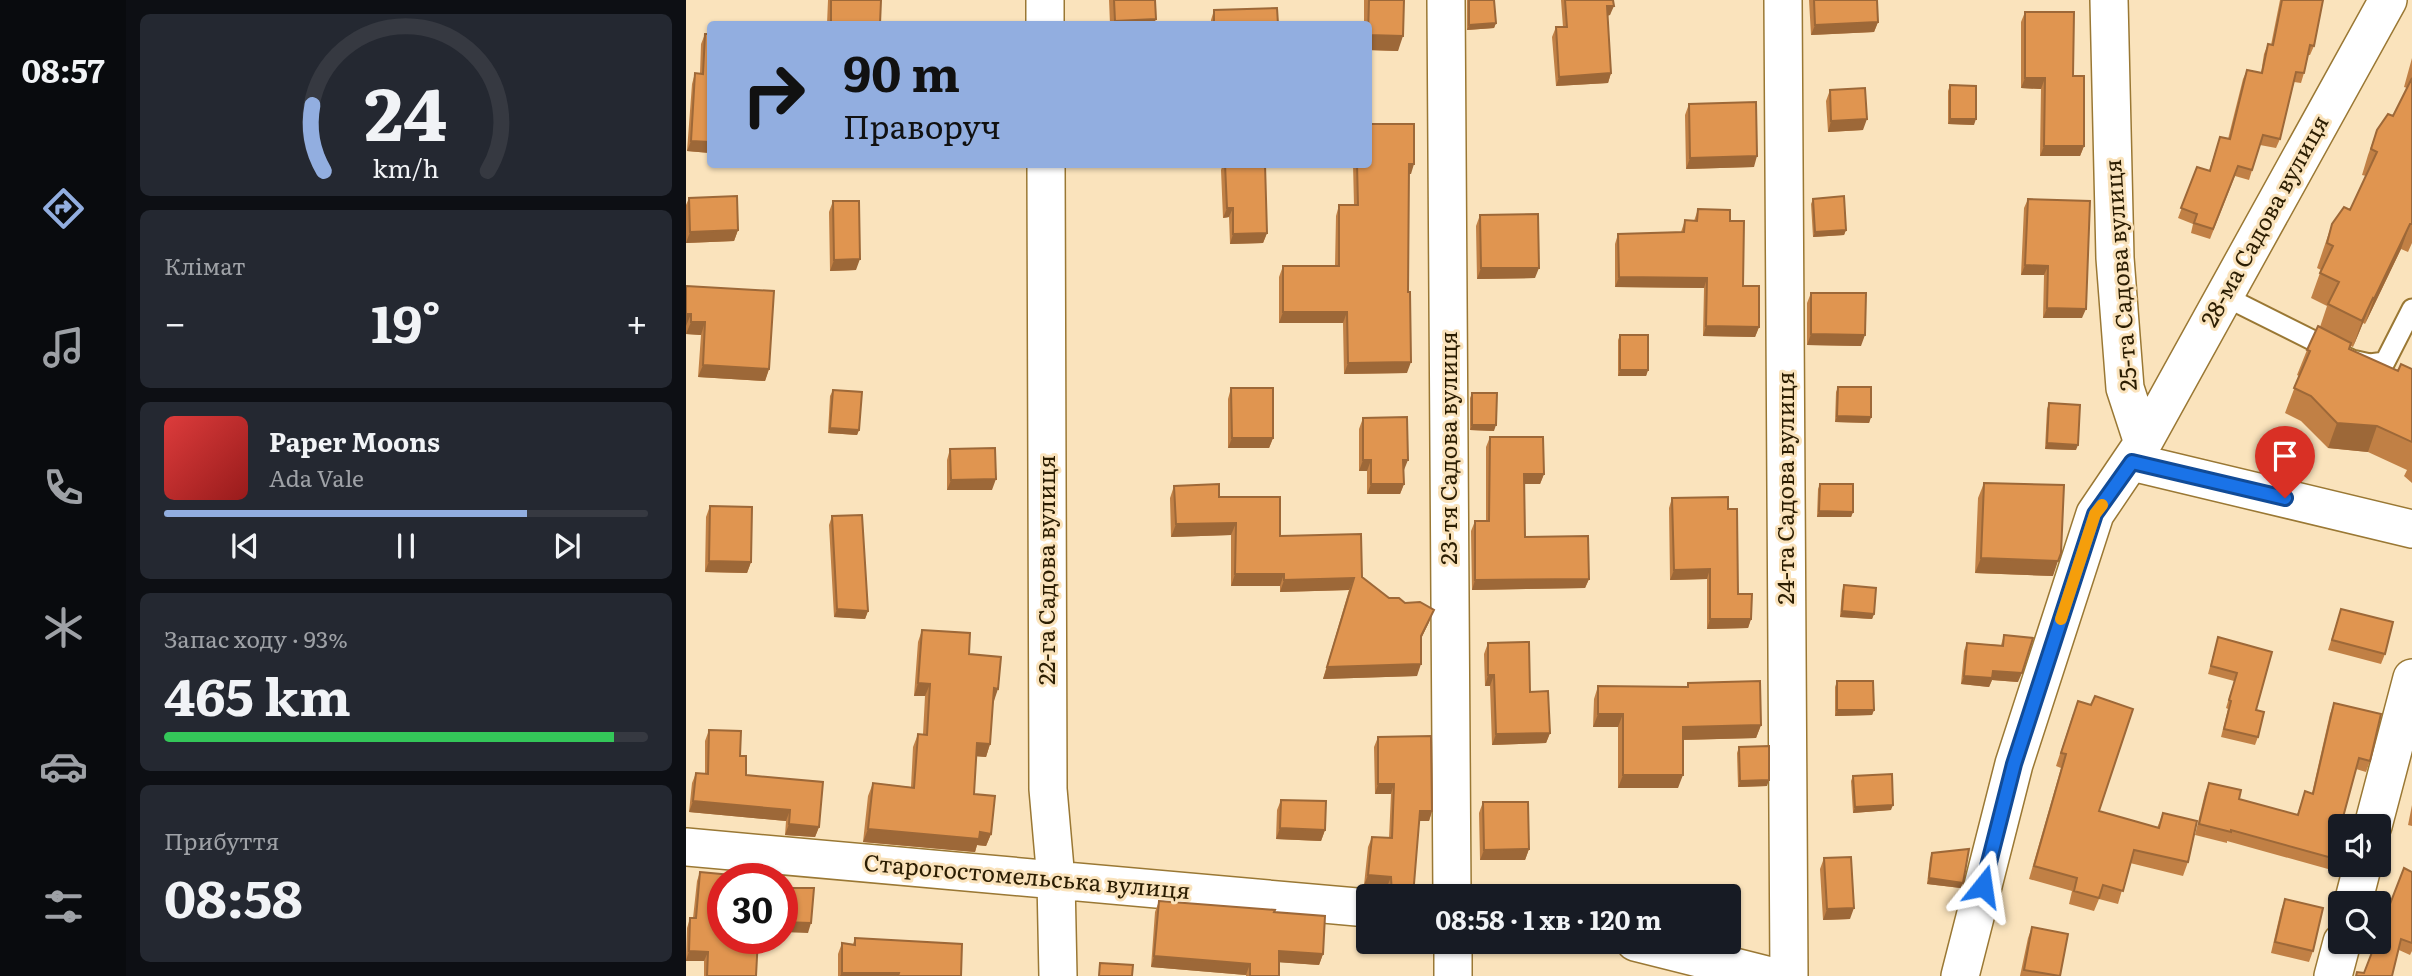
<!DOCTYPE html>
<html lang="uk">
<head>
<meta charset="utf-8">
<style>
	:root { --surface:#171b24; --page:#242831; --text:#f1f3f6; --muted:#9ea1a6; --line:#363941; --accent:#92aee0 }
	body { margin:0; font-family:Literata,serif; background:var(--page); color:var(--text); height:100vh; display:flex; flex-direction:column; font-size:26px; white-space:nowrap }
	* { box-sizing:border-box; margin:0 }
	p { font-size:23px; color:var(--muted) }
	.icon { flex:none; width:38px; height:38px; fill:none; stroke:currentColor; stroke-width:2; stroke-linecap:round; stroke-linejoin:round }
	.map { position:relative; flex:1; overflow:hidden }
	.sheet { display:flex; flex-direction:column; gap:14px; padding:14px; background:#0d0f14; width:560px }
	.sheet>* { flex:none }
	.guide { position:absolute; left:21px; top:21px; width:665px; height:147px; border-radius:7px; box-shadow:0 2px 5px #0004; background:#92aee0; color:#111; overflow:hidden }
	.tools { position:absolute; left:1642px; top:814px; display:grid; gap:14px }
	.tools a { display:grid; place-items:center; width:63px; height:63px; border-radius:7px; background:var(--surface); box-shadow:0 2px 5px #0004; font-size:35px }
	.speed { position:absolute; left:21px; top:863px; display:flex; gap:14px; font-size:35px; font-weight:700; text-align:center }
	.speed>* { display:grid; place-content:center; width:91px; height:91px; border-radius:50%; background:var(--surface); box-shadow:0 2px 5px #0004; line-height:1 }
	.speed .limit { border:10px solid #d22; background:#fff; color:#111 }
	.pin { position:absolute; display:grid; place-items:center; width:60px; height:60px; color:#fff; margin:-72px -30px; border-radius:50% 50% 50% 0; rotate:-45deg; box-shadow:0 0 7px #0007 }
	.pin .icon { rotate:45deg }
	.me { position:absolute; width:77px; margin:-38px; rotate:15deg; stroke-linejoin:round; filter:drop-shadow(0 0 5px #0008) }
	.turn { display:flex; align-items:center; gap:24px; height:147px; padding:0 21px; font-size:32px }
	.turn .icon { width:91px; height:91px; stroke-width:2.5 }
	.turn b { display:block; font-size:49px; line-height:60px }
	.big { font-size:52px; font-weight:700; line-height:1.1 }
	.sheet .tile { flex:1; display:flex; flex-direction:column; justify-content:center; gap:10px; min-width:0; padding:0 24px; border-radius:10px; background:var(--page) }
	.sheet .dial { align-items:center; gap:0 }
	.dial svg { height:182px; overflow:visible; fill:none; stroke:var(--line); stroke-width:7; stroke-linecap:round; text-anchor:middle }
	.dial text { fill:var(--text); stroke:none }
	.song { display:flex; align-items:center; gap:21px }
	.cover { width:84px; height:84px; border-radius:10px; background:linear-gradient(135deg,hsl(0 70% 55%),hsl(0 70% 35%)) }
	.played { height:7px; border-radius:4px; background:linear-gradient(90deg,var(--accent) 75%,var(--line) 75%) }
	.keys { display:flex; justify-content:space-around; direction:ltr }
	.heat { display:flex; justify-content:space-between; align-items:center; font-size:38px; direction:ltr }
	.charge { height:10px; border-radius:5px; background:linear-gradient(90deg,#34c759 93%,var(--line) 0) }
	.trip { position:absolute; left:670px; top:884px; width:385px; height:70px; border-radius:7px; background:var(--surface); box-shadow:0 2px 5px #0004; font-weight:700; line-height:70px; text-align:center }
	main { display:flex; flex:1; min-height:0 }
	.tabs { display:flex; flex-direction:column; width:126px; justify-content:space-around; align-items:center; background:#090b0e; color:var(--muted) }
	.tabs .icon { width:49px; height:49px }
	.tabs .current { color:var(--accent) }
	.tabs b { font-size:32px; color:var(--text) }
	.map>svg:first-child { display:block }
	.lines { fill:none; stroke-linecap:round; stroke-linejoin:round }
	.lane-casing { stroke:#9a7834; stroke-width:23 }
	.street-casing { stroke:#9a7834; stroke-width:40 }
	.lane { stroke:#fff; stroke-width:19 }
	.street { stroke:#fff; stroke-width:37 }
	.wall { fill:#c18045 }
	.shaded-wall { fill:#9d6838 }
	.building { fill:#e09550; stroke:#9d6838; stroke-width:2 }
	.route-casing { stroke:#114b97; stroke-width:18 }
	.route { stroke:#1a73e8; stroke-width:12 }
	.slow { stroke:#f59e0b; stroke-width:12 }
	.labels { text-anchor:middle; stroke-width:6; stroke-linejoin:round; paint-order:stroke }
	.street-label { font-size:23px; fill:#2b1d02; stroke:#fae3bc }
</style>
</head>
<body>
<main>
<nav class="tabs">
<b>08:57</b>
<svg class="icon current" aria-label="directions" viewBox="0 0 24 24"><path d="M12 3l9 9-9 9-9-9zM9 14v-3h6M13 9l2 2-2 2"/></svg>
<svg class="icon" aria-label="music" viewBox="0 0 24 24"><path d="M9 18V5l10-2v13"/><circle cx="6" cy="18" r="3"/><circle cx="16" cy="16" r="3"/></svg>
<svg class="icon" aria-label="phone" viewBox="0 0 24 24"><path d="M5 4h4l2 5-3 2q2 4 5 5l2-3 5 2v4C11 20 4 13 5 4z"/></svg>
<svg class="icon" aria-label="climate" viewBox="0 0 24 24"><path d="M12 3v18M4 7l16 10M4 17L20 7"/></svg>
<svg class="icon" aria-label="car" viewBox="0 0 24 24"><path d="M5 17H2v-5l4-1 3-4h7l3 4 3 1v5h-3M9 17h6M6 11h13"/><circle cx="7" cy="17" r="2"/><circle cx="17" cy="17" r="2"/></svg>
<svg class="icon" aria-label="filters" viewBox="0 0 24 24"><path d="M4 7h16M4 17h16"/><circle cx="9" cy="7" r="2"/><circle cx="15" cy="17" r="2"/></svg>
</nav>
<section class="sheet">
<div class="tile dial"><svg viewBox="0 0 100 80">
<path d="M14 69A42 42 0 1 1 86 69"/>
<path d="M14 69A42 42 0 0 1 9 40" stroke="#92aee0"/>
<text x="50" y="56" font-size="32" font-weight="700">24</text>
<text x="50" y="72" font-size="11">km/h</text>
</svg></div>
<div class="tile"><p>Клімат</p>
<div class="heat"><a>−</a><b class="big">19°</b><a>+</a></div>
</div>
<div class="tile">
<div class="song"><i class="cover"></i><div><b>Paper Moons</b><p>Ada Vale</p></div></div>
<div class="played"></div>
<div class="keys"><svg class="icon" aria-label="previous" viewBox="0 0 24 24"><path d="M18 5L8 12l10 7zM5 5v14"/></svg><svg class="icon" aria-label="pause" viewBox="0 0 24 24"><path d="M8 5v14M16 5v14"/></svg><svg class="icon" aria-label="next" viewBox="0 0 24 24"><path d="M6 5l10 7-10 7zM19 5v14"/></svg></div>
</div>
<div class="tile"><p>Запас ходу · 93%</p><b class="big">465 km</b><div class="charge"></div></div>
<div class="tile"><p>Прибуття</p><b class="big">08:58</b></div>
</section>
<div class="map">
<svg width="1726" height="976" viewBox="0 0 1726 976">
	<rect width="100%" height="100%" fill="#fae3bc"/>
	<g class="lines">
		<g class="lane-casing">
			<path id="lane" d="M1538,296L1666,360L1684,364L1699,362L1726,309"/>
		</g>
		<g class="street-casing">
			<path id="street" d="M359,0V24
				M760,0L766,896
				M1097,0L1103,976
				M360,164L362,789L370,880L372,976
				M1457,443L1702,0
				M1446,462L1726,529
				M1687,826L1726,678
				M0,847L682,908
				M1667,903L1677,864
				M767,942V976
				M949,942L1084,976
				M1274,976L1328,764L1409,514L1457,443L1439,388L1429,258L1423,0
				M1647,976L1656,942"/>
		</g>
		<use href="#lane" class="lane"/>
		<use href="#street" class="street"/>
	</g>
	<path class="wall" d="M142,0H195L194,24H141Z
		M423,0H469L468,24H424Z
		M678,0H718L712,51L682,50V24H678Z
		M781,0H808L810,23L808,28L781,30Z
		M875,0H927L924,15L921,16L925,73L922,83L870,86L866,37L870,27H877Z
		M1123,0H1191L1192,22L1188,32L1125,35Z
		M1594,0H1637L1628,46L1624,55H1622L1618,73L1615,83L1608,82L1594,139L1590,148L1574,145L1563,180L1549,176L1524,239L1505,233L1507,224L1492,218L1511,167L1523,171L1534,137L1542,139L1557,79L1561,70L1575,73L1578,54L1582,44L1585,45Z
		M528,10L592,24H525V20Z
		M1339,12L1387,76L1398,146L1394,156H1354L1355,89L1335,88V22Z
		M19,34H24V153L1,151L6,84L9,73H14L15,44Z
		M1726,58V243L1722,252L1715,249L1679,324L1677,323L1667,347L1665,346L1663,349L1712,371L1726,369V483L1718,476L1721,470L1682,452L1642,448L1615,421L1599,413L1613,376L1611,375L1621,350L1634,327L1641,306L1625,298L1635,270L1631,268L1637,250L1646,224L1664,210L1680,176L1676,175L1682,155L1691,130L1707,116L1721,88L1718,87Z
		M1264,85L1288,125L1262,124V91Z
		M1144,90L1177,130L1142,132L1140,101Z
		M1003,104L1068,167L1000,169L999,115Z
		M537,164H579L581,233L577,243L544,244L543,217L537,218L535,170Z
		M667,164H682L725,174H723L721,373L658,374L657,323H593V277L597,266H649L650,216L653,205H668Z
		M3,198L52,230L48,241L0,243V205Z
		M1127,199L1160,230L1158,235L1127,237L1125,204Z
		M1342,199L1396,318H1357L1358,275H1335L1338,208Z
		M147,201L170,270L144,271L143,212Z
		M1012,209L1044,221L1057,286L1073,327L1069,337L1017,336L1018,288L929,287V244L932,234L995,232L999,220L1008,221Z
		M794,215L849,278L791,279L790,226Z
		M0,286L83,369L79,381L12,377L15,335L0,334Z
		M1125,293L1175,346L1121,345V303Z
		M934,335L962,370L960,376H932V340Z
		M1152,387L1185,417L1183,423L1149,422L1150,392Z
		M545,388L587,438L583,448H542V399Z
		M147,390L173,430L171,435L142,433L144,396Z
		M786,393L808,431L784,430V398Z
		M1363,403L1390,450L1359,449L1361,409Z
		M677,418L717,470L718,484L714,494H681V471H673V429Z
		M804,437L858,474L854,484H839V537L903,579L899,588L786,590L785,531L789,521H800V447Z
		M264,449L306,490H261V460Z
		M1298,483L1367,576L1289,573L1292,498Z
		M1134,484L1167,512L1165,517H1131L1132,489Z
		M488,486L533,497L594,536L676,577L703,598L743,622L735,639L731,676L637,679L663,590L594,592V586H545V535L485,537L484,498Z
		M986,498L1042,509L1052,594L1065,619L1062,628L1021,629V579L984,580L983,508Z
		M24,506L65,562L61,573L19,572L20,517Z
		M146,516L182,611L179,619L148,617L143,525Z
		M1158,585L1188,614L1186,619L1154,617L1156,591Z
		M1655,609L1699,654L1695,664L1642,650Z
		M236,630L283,654L308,701H307L304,744L300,757L290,756L288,794L305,834L300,846L291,845L289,852L177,842L182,796L187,783L225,787L227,747L232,734H237L239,696H228L232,642Z
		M1318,635L1332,682L1306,680L1303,687L1275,684L1278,651L1281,643L1315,645Z
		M1532,637L1570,710L1572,737L1569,745L1535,737L1542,709L1540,708L1548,681L1522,674Z
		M802,643L864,733L860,743L806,745L804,686H799L798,654Z
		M1151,681L1188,710L1186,715L1149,716V687Z
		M1002,683L1075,725L1070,738L997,740L992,788H932V727H907L908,699L912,686L1001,687Z
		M1648,703L1684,761L1680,772L1670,769L1642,869L1541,841V843L1509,835L1519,793L1523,783L1553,799L1611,815L1619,791L1626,793L1644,714Z
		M1387,714L1413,811L1471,828L1477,813L1502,862L1497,876L1444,863L1432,904L1413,899L1408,911L1383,904L1386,891L1343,879L1375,768L1370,766Z
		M23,730L54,756L60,775L133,827L129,837L99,835L100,821L3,812L6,783L10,773L19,774V741Z
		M692,737L746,811L743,821H733L727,896H702L701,887L678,885L682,847L686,837L703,838L705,794H689L688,747Z
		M1053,747L1081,786L1052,787L1051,753Z
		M1167,776L1205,810L1167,813L1165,781Z
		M595,800L639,830L635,841L590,839L591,810Z
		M797,802L843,849L839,860H794L793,813Z
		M1726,805V826L1722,825Z
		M1246,853L1275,888L1241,884L1244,858Z
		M1138,858L1164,919L1137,920L1134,869Z
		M14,872L37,878L70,976H18V961H0L1,928L4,918H7L11,881Z
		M1726,872V951L1724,955L1713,950L1678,973Z
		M1599,899L1627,951L1623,962L1585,953L1595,910Z
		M473,901L588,912L637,954L633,965L593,962V976H560V975L465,967L469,912Z
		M1346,927L1374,976H1334L1342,938Z
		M169,938L275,976H152V954L156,943L167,944Z"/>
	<path class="shaded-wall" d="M921,6H928L924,15L917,16Z
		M470,19L468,24H427L429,21Z
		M1192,22L1188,32L1125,35L1129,25Z
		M810,23L808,28L781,30L783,25Z
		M682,35L717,36L712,51L682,50Z
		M925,73L922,83L870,86L873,77Z
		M1339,78H1359L1355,89L1335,88Z
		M1181,119L1177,130L1142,132L1145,121Z
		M1264,119H1290L1288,125L1262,124Z
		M5,141L24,142V153L1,151Z
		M1358,146H1398L1394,156H1354Z
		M1071,156L1068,167L1000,169L1004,158Z
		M723,164H728L725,174H720Z
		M541,208H547L543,217L537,218Z
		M1724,224L1715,249L1679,324L1688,299Z
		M52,230L48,241L0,243L4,232Z
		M1160,230L1158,235L1127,237L1129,232Z
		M581,233L577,243L544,244L547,234Z
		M174,259L170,270L144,271L148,260Z
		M1339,265L1362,266L1358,275H1335Z
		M795,268H853L849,278L791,279Z
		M933,277L1021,278L1018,288L929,287Z
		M1687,298L1677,323L1667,347L1676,321Z
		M1361,308L1400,309L1396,318H1357Z
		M597,312H661L657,323H593Z
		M0,314H5L0,326Z
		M5,322H19L15,335L0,334Z
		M1020,326L1073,327L1069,337L1017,336Z
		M1125,334L1179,335L1175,346L1121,345Z
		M725,362L721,373L658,374L662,363Z
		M17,365L83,369L79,381L12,377Z
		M934,370H962L960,376H932Z
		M1151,416L1185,417L1183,423L1149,422Z
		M1651,423L1691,426L1682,452L1642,448Z
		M786,425H810L808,431L784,430Z
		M144,428L173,430L171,435L142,433Z
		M546,438H587L583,448H542Z
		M1361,443L1392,445L1390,450L1359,449Z
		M677,460H685L681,471H673Z
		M717,460H722L718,470Z
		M838,474H858L854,484H835Z
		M310,479L306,490H261L265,480Z
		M685,484H718L714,494H681Z
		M1133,511L1167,512L1165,517H1131Z
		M550,523L545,535L485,537L490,524Z
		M1295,558L1372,561L1367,576L1289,573Z
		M23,561L65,562L61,573L19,572Z
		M1024,569L1021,579L984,580L988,570Z
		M549,574H598L594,586H545Z
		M668,578L663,590L594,592L598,580Z
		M903,579L899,588L786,590L789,580Z
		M151,609L182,611L179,619L148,617Z
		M748,610L743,622L730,648L735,636Z
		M1156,611L1188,614L1186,619L1154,617Z
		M1024,619H1065L1062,628L1021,629Z
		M735,664L731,676L637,679L641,667Z
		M1307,671L1336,673L1332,682L1306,680L1303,687L1275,684L1278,676Z
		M802,675H808L804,686H799Z
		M232,683L244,684L239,696H228Z
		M308,688L312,689L308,701H303Z
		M1151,710H1188L1186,715L1149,716Z
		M912,714H937L932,727H907Z
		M1075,725L1070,738L992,740L997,727Z
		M864,733L860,743L806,745L810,734Z
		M291,743L304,744L300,757L286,756Z
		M937,775H997L992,788H932Z
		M1083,780L1081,786L1052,787L1054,781Z
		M692,784H708L705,794H689Z
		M7,801L104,810L100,821L3,812Z
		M1207,805L1205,810L1167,813L1169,807Z
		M734,811H746L743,821H731Z
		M103,824L133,827L129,837L99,835Z
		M594,828L639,830L635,841L590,839Z
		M182,829L294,832L305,834L300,846L291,845L289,852L177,842Z
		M843,849L839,860H794L798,850Z
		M682,875L705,877L701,887L678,885Z
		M1243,878L1277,883L1275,888L1241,884Z
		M1168,908L1164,919L1137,920L1141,909Z
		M96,922L125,923L122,933L96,932Z
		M3,951L22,952L18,961H0Z
		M593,951L637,954L633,965L589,962Z
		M468,956L564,964L560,975L465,967Z
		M156,973H213L212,976H154Z"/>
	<path class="building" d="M145,0H195L194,24H145Z
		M428,0H469L470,19L429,21Z
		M683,0H718L717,36L682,35Z
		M783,0H808L810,23L783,25Z
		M879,0H927L928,6H921L925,73L873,77L870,27H881Z
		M1128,0H1191L1192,22L1129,25Z
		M1596,0H1637L1628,46L1624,45L1618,73L1610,72L1594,139L1577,135L1566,170L1552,166L1527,229L1508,223L1511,214L1495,208L1511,167L1524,171L1534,137L1544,139L1561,70L1576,73L1582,44L1587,45Z
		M591,8L592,24H528V10Z
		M1339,12H1388L1387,76H1398V146H1358L1359,78H1339Z
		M19,34H24V142L5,141L9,73L17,74Z
		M1726,78V224H1724L1688,299L1687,298L1676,321L1642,304L1653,282L1634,273L1647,246L1641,243L1646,224L1658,207L1664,210L1691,152L1685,149L1691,130L1702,114L1707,116Z
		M1264,85L1290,86V119H1264Z
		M1179,88L1181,119L1145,121L1144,90Z
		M1070,102L1071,156L1004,158L1003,104Z
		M682,124H728V164H723L722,292H724L725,362L662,363L661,312H597V266H653V205H672L671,164H682Z
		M539,164H579L581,233L547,234V208H541Z
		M51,196L52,230L4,232L3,198Z
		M1158,196L1160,230L1129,232L1127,199Z
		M1342,199L1404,201L1400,309L1361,308L1362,266L1339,265Z
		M147,201H173L174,259L148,260Z
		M1012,209L1044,210V221H1058L1057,286H1073V327L1020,326L1021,278L933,277L932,234L998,232L999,220L1011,221Z
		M852,214L853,268H795L794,215Z
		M0,286L88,291L83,369L17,365L19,322H5V314H0Z
		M1125,293H1180L1179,335L1125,334Z
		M1632,326L1665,343L1663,349L1712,371L1715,364L1726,369V442L1691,426L1651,423L1625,396L1608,388L1624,351L1621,350Z
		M934,335H962V370H934Z
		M1152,387H1185V417L1151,416Z
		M545,388H587V438H546Z
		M147,390L176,392L173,430L144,428Z
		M786,393H811L810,425H786Z
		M1363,403L1394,405L1392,445L1361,443Z
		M721,417L722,460H717L718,484H685V460H677V418Z
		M804,437H857L858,474H838L839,537L902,536L903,579L789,580V521H803Z
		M309,448L310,479L265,480L264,449Z
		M1298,483L1378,485L1375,553L1372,561L1295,558Z
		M533,484V497H594V536L675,534L676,577L703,598H713L719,603L734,602L748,610L735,636V664L641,667L668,578L598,580V574H549L550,523L490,524L488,486Z
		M1134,484H1167V512L1133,511Z
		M1042,497V509H1051L1052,594H1066L1065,619H1024V569L988,570L986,498Z
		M24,506L66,507L65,562L23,561Z
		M176,515L182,611L151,609L146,516Z
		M1158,585L1190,588L1188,614L1156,611Z
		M1655,609L1707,622L1699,654L1646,640Z
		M236,630L284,633L283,654L315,657L312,689L308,688L304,744L291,743L288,794L309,796L305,834L294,832L293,839L182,829L187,783L228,788L232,734L241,735L244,684L232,683Z
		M1318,635L1347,638L1336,673L1307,671L1306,678L1278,676L1281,643L1317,646Z
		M1532,637L1586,652L1570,710L1578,712L1572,737L1538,729L1545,701L1543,700L1551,673L1525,666Z
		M843,642L844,692L862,691L864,733L810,734L808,675H802V643Z
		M1074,681L1075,725L997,727V775H937V714H912V686L1002,687V683Z
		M1151,681H1187L1188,710H1151Z
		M1409,696L1447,709L1413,811L1473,828L1477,813L1511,821L1502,862L1448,850L1437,891L1417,885L1413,898L1388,891L1391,878L1348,866L1380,754L1375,753L1392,701L1405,705Z
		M1648,703L1695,714L1684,761L1673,758L1646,858L1545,830V832L1513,824L1523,783L1555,790L1553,799L1612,815L1619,791L1627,794Z
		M23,730L55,731L54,756H60V775L137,782L133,827L103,824L104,810L7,801L10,773L22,774Z
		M745,736L746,811H734L727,896H706L705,877L682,875L686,837L706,838L708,784H692V737Z
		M1083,746V780L1054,781L1053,747Z
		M1206,774L1207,805L1169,807L1167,776Z
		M595,800L640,801L639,830L594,828Z
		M797,802H842L843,849L798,850Z
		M1283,849L1277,883L1243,878L1246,853Z
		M1165,857L1168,908L1141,909L1138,858Z
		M1718,868L1726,872V943L1715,939L1706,976H1670L1671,972L1678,973L1690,942H1692V935Z
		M14,872L78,878H37V938H72L70,976H21L22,952L3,951L4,918H10Z
		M96,888H128L125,923L96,922Z
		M1599,899L1637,908L1627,951L1589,942Z
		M473,901L589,910L588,912L639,916L637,954L593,951V976H564V964L468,956Z
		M1346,927L1382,934L1374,976L1338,970Z
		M169,938L276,944L275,976H212L213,973H156V943L169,945Z
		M414,963L447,965L446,976H413Z"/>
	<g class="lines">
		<g class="route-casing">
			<path id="route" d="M1297,886L1328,764L1409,514L1446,462L1599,498"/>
		</g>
		<use href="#route" class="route"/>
		<path class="slow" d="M1375,619L1409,514L1416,505"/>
	</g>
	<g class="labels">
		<g class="street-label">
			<text transform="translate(1579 221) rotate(-61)" y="8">28-ма Садова вулиця</text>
			<text transform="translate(1435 275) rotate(-94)" y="8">25-та Садова вулиця</text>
			<text transform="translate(763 448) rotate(-90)" y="8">23-тя Садова вулиця</text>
			<text transform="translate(1100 488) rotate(-90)" y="8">24-та Садова вулиця</text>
			<text transform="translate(361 570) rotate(-90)" y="8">22-га Садова вулиця</text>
			<text transform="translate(341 877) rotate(5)" y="8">Старогостомельська вулиця</text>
		</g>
	</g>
</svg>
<div class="tools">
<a><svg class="icon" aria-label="sound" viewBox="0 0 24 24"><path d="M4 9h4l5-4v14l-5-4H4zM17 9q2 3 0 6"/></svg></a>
<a><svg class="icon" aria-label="search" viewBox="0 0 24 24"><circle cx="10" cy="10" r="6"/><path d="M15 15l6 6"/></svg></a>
</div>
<div class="speed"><div class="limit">30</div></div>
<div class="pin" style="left:1599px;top:498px;background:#d93025"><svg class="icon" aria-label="arrive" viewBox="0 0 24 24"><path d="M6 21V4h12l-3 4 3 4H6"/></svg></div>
<svg class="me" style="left:1297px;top:886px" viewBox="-20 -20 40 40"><path d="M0-17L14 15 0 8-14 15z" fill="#1a73e8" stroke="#fff" stroke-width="4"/></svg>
<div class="trip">08:58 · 1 хв · 120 m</div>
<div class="guide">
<div class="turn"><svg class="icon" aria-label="right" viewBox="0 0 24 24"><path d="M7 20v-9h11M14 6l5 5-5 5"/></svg><div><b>90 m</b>Праворуч</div></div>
</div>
</div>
</main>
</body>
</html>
